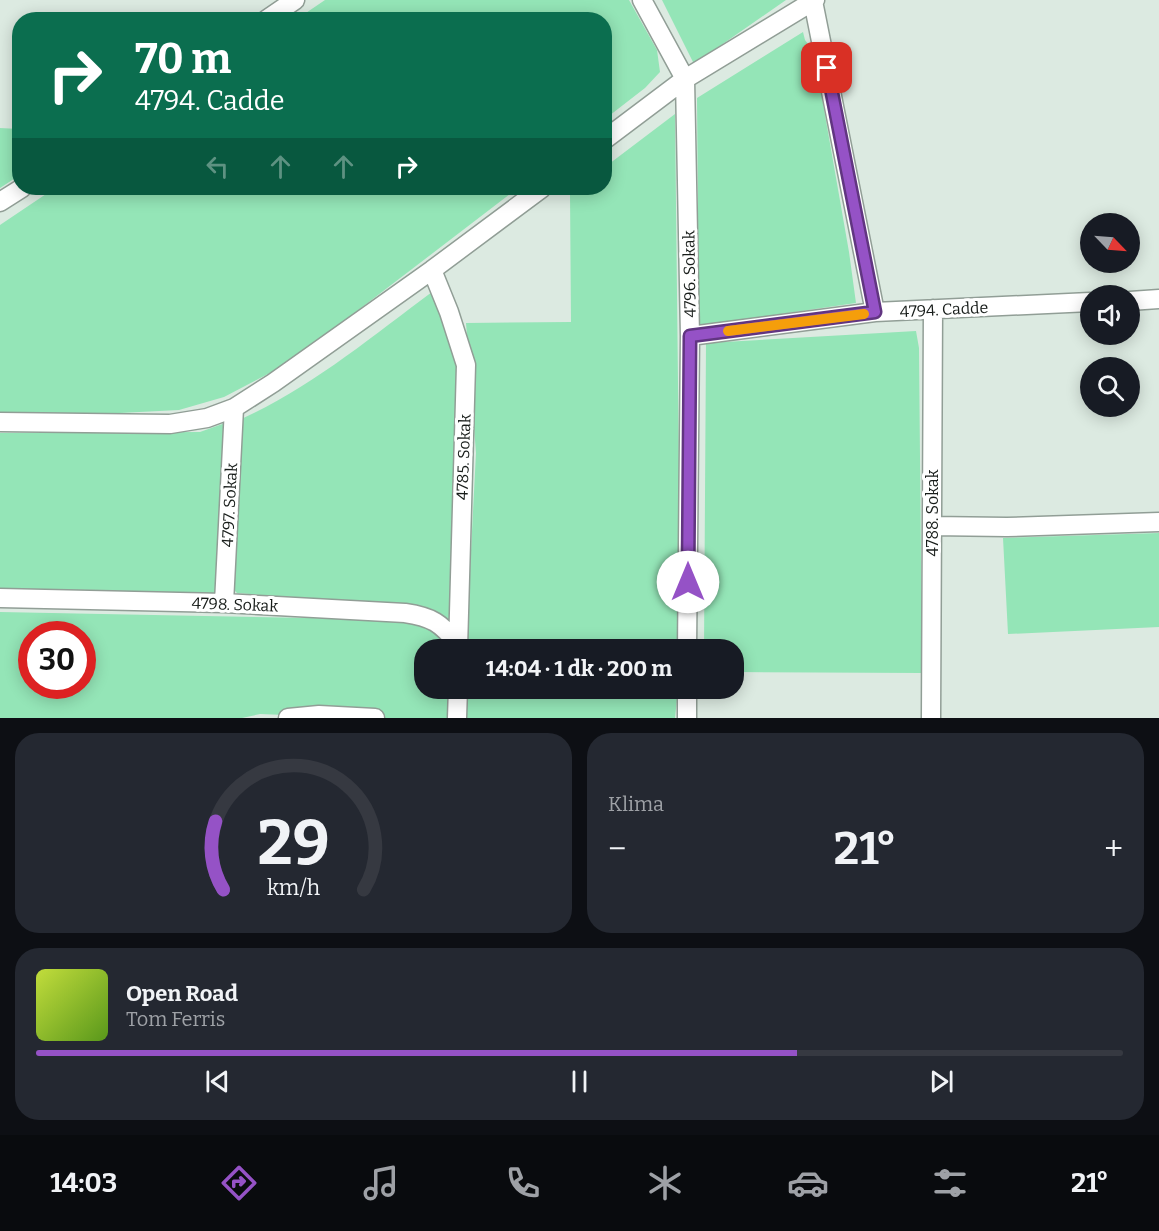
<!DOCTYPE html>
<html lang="tr">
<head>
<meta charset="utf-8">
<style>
	:root { --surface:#171b24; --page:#242831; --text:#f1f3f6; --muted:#9ea1a6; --line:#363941; --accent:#9552c6 }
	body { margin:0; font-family:Bitter,serif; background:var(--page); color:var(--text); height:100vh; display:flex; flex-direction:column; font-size:22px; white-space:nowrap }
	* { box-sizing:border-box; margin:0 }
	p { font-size:20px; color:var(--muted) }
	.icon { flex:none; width:33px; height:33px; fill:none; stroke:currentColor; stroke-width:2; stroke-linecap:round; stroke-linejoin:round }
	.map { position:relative; height:718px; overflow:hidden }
	.panel { display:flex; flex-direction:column; gap:15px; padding:15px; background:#0d0f14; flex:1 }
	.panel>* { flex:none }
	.guide { position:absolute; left:12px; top:12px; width:600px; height:183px; border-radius:24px; box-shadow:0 3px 15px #0003; background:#0b6e4f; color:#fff; overflow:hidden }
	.needle { width:39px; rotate:115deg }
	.tools { position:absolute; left:1080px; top:213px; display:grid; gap:12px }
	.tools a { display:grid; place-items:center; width:60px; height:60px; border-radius:50%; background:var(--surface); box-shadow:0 3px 15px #0003; font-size:30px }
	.speed { position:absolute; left:18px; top:621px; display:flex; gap:12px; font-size:30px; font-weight:700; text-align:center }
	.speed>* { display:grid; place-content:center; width:78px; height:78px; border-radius:50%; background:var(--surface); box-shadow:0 3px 15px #0003; line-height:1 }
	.speed .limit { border:9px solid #d22; background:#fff; color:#111 }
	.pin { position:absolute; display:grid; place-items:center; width:51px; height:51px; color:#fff; margin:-26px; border-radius:12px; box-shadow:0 3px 9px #0006 }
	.me { position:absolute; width:66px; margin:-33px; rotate:0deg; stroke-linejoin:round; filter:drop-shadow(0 0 4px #0008) }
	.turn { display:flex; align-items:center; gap:21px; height:126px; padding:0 24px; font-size:27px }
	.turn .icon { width:78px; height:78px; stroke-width:2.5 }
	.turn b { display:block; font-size:42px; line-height:51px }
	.lanes { display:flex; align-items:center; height:57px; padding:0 24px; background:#0003; justify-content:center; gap:30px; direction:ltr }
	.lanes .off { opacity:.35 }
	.big { font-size:45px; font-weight:700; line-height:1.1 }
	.panel .tile { flex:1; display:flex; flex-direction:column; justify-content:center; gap:9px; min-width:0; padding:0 21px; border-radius:24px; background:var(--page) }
	.panel .dial { align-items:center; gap:0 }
	.dial svg { height:156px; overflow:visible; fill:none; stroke:var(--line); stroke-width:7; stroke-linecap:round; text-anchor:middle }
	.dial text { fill:var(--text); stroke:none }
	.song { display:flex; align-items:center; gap:18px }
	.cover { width:72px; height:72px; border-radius:9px; background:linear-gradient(135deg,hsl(70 70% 55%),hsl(90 70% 35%)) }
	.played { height:6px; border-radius:3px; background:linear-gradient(90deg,var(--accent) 70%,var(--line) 70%) }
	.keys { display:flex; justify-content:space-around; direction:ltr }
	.heat { display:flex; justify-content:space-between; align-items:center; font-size:33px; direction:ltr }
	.panel .tiles { flex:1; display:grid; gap:15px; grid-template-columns:1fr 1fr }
	.tile:last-child { grid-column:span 2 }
	.trip { position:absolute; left:414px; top:639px; width:330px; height:60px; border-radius:24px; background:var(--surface); box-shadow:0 3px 15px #0003; font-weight:700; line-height:60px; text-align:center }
	.dock { display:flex; height:96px; justify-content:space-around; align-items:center; background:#090b0e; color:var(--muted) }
	.dock .icon { width:42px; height:42px }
	.dock .selected { color:var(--accent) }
	.dock b { font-size:27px; color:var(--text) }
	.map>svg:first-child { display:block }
	.green { fill:#94e5b7; fill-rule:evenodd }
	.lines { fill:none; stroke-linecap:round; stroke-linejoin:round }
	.street-casing { stroke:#919e96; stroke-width:21 }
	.street { stroke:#fff; stroke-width:18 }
	.route-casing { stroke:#613581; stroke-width:15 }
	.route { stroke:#9552c6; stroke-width:10 }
	.slow { stroke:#f59e0b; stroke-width:10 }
	.labels { text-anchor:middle; stroke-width:6; stroke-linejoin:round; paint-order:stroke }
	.street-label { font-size:16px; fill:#171c19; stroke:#fff }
</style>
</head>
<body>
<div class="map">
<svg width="1159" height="718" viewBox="0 0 1159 718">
	<rect width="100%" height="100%" fill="#dceae1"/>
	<path class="green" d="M325,0H629L657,50L660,72L645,88L605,119L604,20L297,19Z
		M662,0H786L694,64Z
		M803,32L805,40L814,52L849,252L856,303L699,326L697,98Z
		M675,114L681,649H466L476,453L466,323L571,322L570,193L577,188H604L605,167Z
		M0,128L19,129L20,175L0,188Z
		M55,188H518L289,363L224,397L179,410L21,418L0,414V225Z
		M432,292L456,361L460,388L454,625L422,608L237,593L229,585L237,421C308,390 370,338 432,292Z
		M916,331L919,348L922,673L734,672V650H704L706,343Z
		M228,422L217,595L0,589V433L200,432Z
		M1159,533V627L1008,634L1003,538Z
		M0,612L416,620L436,629L451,650H424V688L449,689L447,718H359L260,714L242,718H0ZM32,634H82V686H32Z
		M465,689H678L675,718H463Z"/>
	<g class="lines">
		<g class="street-casing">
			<path id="street" d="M642,0L685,79L690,336L687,650
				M813,1L875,312
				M266,20L295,0
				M604,140L685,79L815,0
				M0,202L22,188
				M432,270L449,312L466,365L458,648
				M1130,301L1159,299
				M690,336L875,312L1090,302
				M0,422L170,424L207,418L234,408L273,383L432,270L542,188
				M932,526L1007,527L1159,522
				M0,598L224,603L405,613C432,617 441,623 458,644
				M224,603L234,408
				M288,718L319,715L375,718
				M457,718L458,688
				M687,718V688
				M931,718L933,309"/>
		</g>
		<use href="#street" class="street"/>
	</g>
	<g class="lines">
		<g class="route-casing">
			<path id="route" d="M688,582L690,336L875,312L827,68"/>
		</g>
		<use href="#route" class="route"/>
		<path class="slow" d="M728,331L864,314"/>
	</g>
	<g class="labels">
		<g class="street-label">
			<text transform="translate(689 274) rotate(-91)" y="6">4796. Sokak</text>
			<text transform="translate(944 309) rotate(-3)" y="6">4794. Cadde</text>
			<text transform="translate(463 457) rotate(-88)" y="6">4785. Sokak</text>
			<text transform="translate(229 505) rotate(-87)" y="6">4797. Sokak</text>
			<text transform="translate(932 513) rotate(-90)" y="6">4788. Sokak</text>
			<text transform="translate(235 604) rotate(2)" y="6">4798. Sokak</text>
		</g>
	</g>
</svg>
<div class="tools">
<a><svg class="needle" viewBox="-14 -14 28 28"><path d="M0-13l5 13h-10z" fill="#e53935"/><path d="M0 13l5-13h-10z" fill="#9ea1a6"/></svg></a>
<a><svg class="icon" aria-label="sound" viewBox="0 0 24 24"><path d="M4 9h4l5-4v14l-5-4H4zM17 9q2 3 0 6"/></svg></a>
<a><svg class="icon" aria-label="search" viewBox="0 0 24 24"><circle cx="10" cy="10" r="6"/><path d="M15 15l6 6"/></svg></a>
</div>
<div class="speed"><div class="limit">30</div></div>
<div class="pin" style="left:827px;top:68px;background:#d93025"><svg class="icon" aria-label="arrive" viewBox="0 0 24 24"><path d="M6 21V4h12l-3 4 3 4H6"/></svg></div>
<svg class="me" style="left:688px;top:582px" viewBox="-20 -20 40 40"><circle r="19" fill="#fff"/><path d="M0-13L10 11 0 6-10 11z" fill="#9552c6"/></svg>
<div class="trip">14:04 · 1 dk · 200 m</div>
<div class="guide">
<div class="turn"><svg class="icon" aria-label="right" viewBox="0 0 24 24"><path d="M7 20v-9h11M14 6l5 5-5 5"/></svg><div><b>70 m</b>4794. Cadde</div></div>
<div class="lanes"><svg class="icon off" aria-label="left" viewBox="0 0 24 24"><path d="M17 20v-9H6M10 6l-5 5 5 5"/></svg><svg class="icon off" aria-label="ahead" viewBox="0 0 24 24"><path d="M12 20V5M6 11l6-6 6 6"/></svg><svg class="icon off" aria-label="ahead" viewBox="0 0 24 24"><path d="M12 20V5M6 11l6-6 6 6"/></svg><svg class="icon" aria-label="right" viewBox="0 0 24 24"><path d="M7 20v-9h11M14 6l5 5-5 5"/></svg></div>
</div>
</div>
<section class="panel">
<div class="tiles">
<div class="tile dial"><svg viewBox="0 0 100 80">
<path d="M14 69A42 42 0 1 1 86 69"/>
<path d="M14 69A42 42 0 0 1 10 34" stroke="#9552c6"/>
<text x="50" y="56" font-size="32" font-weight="700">29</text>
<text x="50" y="72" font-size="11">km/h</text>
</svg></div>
<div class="tile"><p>Klima</p>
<div class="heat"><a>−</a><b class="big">21°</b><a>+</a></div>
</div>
<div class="tile">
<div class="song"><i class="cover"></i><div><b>Open Road</b><p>Tom Ferris</p></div></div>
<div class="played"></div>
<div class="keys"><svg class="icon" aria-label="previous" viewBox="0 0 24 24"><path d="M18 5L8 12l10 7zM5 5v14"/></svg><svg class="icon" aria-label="pause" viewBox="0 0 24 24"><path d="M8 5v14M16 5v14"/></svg><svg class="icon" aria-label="next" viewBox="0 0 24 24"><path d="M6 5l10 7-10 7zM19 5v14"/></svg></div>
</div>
</div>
</section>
<nav class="dock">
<b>14:03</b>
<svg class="icon selected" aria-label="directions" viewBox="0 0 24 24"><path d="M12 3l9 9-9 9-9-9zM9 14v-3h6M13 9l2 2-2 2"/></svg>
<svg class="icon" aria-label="music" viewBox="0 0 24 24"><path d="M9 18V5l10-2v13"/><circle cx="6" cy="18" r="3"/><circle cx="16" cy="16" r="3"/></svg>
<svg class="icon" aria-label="phone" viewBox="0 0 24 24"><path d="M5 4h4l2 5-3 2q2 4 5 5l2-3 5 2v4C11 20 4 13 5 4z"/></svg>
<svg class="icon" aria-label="climate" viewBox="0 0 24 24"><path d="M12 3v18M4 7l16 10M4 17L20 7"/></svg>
<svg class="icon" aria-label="car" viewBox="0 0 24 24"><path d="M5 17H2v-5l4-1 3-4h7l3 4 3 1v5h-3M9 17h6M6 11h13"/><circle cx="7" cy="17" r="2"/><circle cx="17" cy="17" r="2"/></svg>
<svg class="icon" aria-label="filters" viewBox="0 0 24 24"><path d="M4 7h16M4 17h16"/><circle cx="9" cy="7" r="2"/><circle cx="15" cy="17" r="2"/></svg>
<b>21°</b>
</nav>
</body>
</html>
